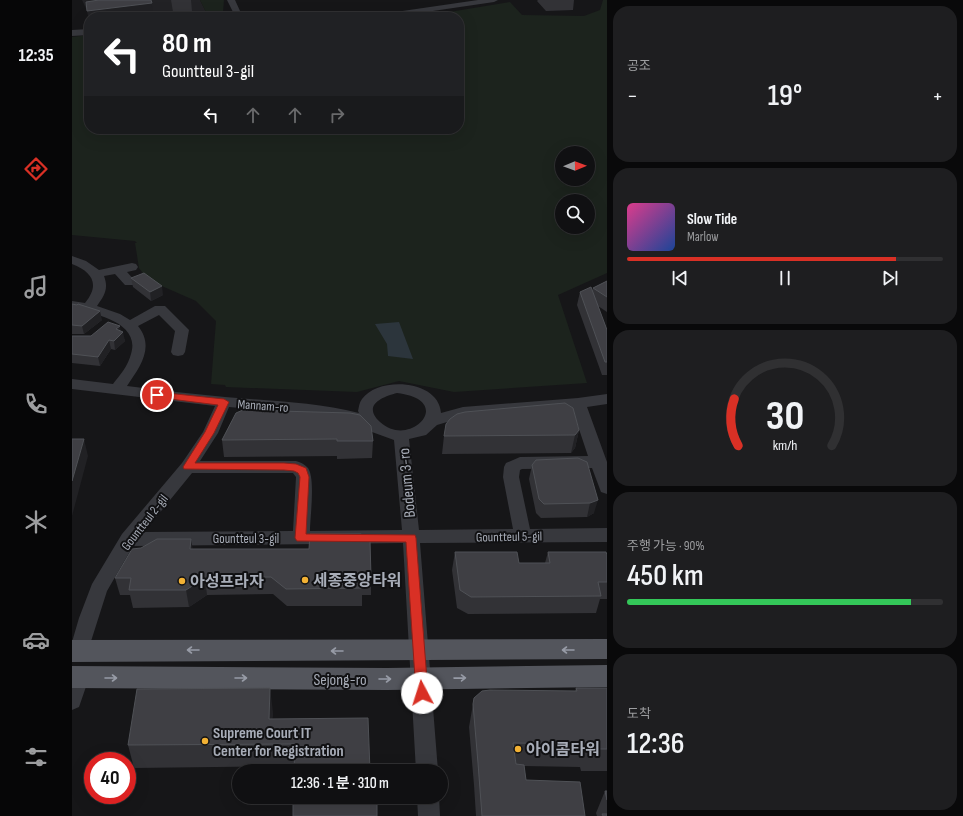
<!DOCTYPE html>
<html lang="ko">
<head>
<meta charset="utf-8">
<style>
	:root { --surface:#101012; --page:#1e1e20; --text:#f1f3f6; --muted:#9c9d9f; --line:#303032; --accent:#d93025 }
	body { margin:0; font-family:"Sofia Sans Condensed","Noto Sans KR",sans-serif; background:var(--page); color:var(--text); height:100vh; display:flex; flex-direction:column; font-size:15px; white-space:nowrap }
	* { box-sizing:border-box; margin:0 }
	p { font-size:13px; color:var(--muted) }
	.icon { flex:none; width:22px; height:22px; fill:none; stroke:currentColor; stroke-width:2; stroke-linecap:round; stroke-linejoin:round }
	.map { position:relative; flex:1; overflow:hidden }
	.drawer { display:flex; flex-direction:column; gap:6px; padding:6px; background:#09090a; width:356px }
	.drawer>* { flex:none }
	.banner { position:absolute; left:12px; top:12px; width:380px; height:122px; border-radius:16px; box-shadow:0 4px 16px #0002,0 0 0 1px var(--line); background:#202124; color:#fff; overflow:hidden }
	.needle { width:26px; rotate:89deg }
	.tools { position:absolute; left:483px; top:146px; display:grid; gap:8px }
	.tools a { display:grid; place-items:center; width:40px; height:40px; border-radius:50%; background:var(--surface); box-shadow:0 4px 16px #0002,0 0 0 1px var(--line); font-size:20px }
	.speed { position:absolute; left:12px; top:752px; display:flex; gap:8px; font-size:20px; font-weight:700; text-align:center }
	.speed>* { display:grid; place-content:center; width:52px; height:52px; border-radius:50%; background:var(--surface); box-shadow:0 4px 16px #0002,0 0 0 1px var(--line); line-height:1 }
	.speed .limit { border:6px solid #d22; background:#fff; color:#111 }
	.pin { position:absolute; display:grid; place-items:center; width:34px; height:34px; color:#fff; margin:-17px; border:2px solid #fff; border-radius:50%; box-shadow:0 1px 4px #0007 }
	.me { position:absolute; width:44px; margin:-22px; rotate:355deg; stroke-linejoin:round; filter:drop-shadow(0 0 3px #0008) }
	.turn { display:flex; align-items:center; gap:14px; height:84px; padding:0 12px; font-size:18px }
	.turn .icon { width:52px; height:52px; stroke-width:2.5 }
	.turn b { display:block; font-size:28px; line-height:34px }
	.lanes { display:flex; align-items:center; height:38px; padding:0 12px; background:#0003; justify-content:center; gap:20px; direction:ltr }
	.lanes .off { opacity:.35 }
	.big { font-size:30px; font-weight:600; line-height:1.1 }
	.drawer .widget { flex:1; display:flex; flex-direction:column; justify-content:center; gap:6px; min-width:0; padding:0 14px; border-radius:16px; background:var(--page) }
	.drawer .dial { align-items:center; gap:0 }
	.dial svg { height:104px; overflow:visible; fill:none; stroke:var(--line); stroke-width:7; stroke-linecap:round; text-anchor:middle }
	.dial text { fill:var(--text); stroke:none }
	.song { display:flex; align-items:center; gap:12px }
	.cover { width:48px; height:48px; border-radius:6px; background:linear-gradient(135deg,hsl(330 70% 55%),hsl(220 70% 35%)) }
	.played { height:4px; border-radius:2px; background:linear-gradient(90deg,var(--accent) 85%,var(--line) 85%) }
	.keys { display:flex; justify-content:space-around; direction:ltr }
	.heat { display:flex; justify-content:space-between; align-items:center; font-size:22px; direction:ltr }
	.charge { height:6px; border-radius:3px; background:linear-gradient(90deg,#34c759 90%,var(--line) 0) }
	.trip { position:absolute; left:160px; top:764px; width:216px; height:40px; border-radius:20px; background:var(--surface); box-shadow:0 4px 16px #0002,0 0 0 1px var(--line); font-weight:600; line-height:40px; text-align:center }
	main { display:flex; flex:1; min-height:0 }
	.dock { display:flex; flex-direction:column; width:72px; justify-content:space-around; align-items:center; background:#060607; color:var(--muted) }
	.dock .icon { width:28px; height:28px }
	.dock .current { color:var(--accent) }
	.dock b { font-size:18px; color:var(--text) }
	.map>svg:first-child { display:block }
	.built { fill:#222225 }
	.green { fill:#1c231d; fill-rule:evenodd }
	.water { fill:#2c353c }
	.lines { fill:none; stroke-linecap:round; stroke-linejoin:round }
	.minor { fill:#37383d; fill-rule:evenodd }
	.major { fill:#53555c; fill-rule:evenodd }
	.wall { fill:#323236 }
	.shaded-wall { fill:#212124 }
	.building { fill:#3f3f44; stroke:#4f5156 }
	.oneway { stroke:#979ba6 }
	.route { fill:#d93025; stroke:#8d1f18 }
	.poi-dot { fill:#f2b134; stroke:#111113; stroke-width:1.5 }
	.labels { text-anchor:middle; stroke-width:4; stroke-linejoin:round; paint-order:stroke }
	.street-label { font-size:13px; fill:#a8adb8; stroke:#111113 }
	.near-street-label { font-size:16px; fill:#a8adb8; stroke:#111113 }
	.near-poi-label { font-size:16px; font-weight:bold; fill:#a8adb8; stroke:#111113; text-anchor:start }
</style>
</head>
<body>
<main>
<nav class="dock">
<b>12:35</b>
<svg class="icon current" aria-label="directions" viewBox="0 0 24 24"><path d="M12 3l9 9-9 9-9-9zM9 14v-3h6M13 9l2 2-2 2"/></svg>
<svg class="icon" aria-label="music" viewBox="0 0 24 24"><path d="M9 18V5l10-2v13"/><circle cx="6" cy="18" r="3"/><circle cx="16" cy="16" r="3"/></svg>
<svg class="icon" aria-label="phone" viewBox="0 0 24 24"><path d="M5 4h4l2 5-3 2q2 4 5 5l2-3 5 2v4C11 20 4 13 5 4z"/></svg>
<svg class="icon" aria-label="climate" viewBox="0 0 24 24"><path d="M12 3v18M4 7l16 10M4 17L20 7"/></svg>
<svg class="icon" aria-label="car" viewBox="0 0 24 24"><path d="M5 17H2v-5l4-1 3-4h7l3 4 3 1v5h-3M9 17h6M6 11h13"/><circle cx="7" cy="17" r="2"/><circle cx="17" cy="17" r="2"/></svg>
<svg class="icon" aria-label="filters" viewBox="0 0 24 24"><path d="M4 7h16M4 17h16"/><circle cx="9" cy="7" r="2"/><circle cx="15" cy="17" r="2"/></svg>
</nav>
<div class="map">
<svg width="535" height="816" viewBox="0 0 535 816">
	<rect width="100%" height="100%" fill="#161618"/>
	<path class="built" d="M10,0H128L136,16L18,17Z"/>
	<path class="green" d="M128,0H152L151,12L144,15L136,16Z
		M531,0H535V273L486,295L515,383L382,392L327,381L285,392L154,387L153,385L139,384L144,321L124,301L76,280L67,268L63,243H65L63,241L0,235V37L17,35V129H387V17H347L438,2L450,15L512,16L528,10ZM490,153H516V179H490ZM490,201H516V227H490Z"/>
	<path class="water" d="M327,322L341,359L316,356L315,344L303,324Z"/>
	<g class="lines">
		<path class="minor" d="M155,0H163L168,11L175,17H166L161,12Z
			M406,0H426L422,2L320,17H299L303,15Z
			M17,29V35L0,36V30Z
			M0,256L14,261L27,270L60,263L64,264L66,267L64,270L55,272L64,282L63,285H53L43,274L32,276C37,289 32,296 25,306L48,314L58,320L83,306H93L117,330L113,352L111,355L106,356L101,355L99,352L103,331L87,315L66,326C83,347 68,367 55,386C88,390 120,394 153,397C198,401 243,402 287,413L286,411C287,407 287,403 290,399C306,376 367,379 369,413L391,407L506,398L535,394V404L515,407L535,462V494L529,492L520,468L450,469L448,470L447,477L458,529L535,528V542L348,543L366,771H344L331,543L61,546L35,591L14,657L7,659L0,657V642L7,618L20,584L50,534L110,463L131,432L143,406L0,389V379L41,384C48,375 56,366 59,354C69,322 22,313 0,309V301L13,303C28,285 21,272 0,264ZM325,393C385,400 338,450 308,422C290,405 310,397 325,393ZM157,407L262,417L293,425L300,432L322,440L330,530L238,531C238,517 244,475 235,467C232,464 228,462 224,461H128L146,433ZM500,408L516,456L448,457L434,463L432,467L431,477L441,529L347,530L337,439L354,435L365,425L392,417ZM120,473H221L224,477L221,531L72,532Z
			M7,669L14,672L17,678L7,707L0,710V672Z
			M345,797H367L368,816H346Z"/>
		<path class="major" d="M535,639V659L0,662V640Z
			M535,665V687L315,690L0,688V666L315,668Z"/>
	</g>
	<path class="wall" d="M99,0H119L120,11L101,12Z
		M466,0H502L501,10L474,11L465,1Z
		M59,278L91,295L79,301L61,287Z
		M535,281V312L526,306L535,330V375H530L505,305L508,292L520,291L521,288Z
		M0,304L30,320L12,334H0Z
		M49,331L53,341L43,350L39,349L28,366L0,363V336H19Z
		M164,413L301,441L300,458L265,459V456L152,457L150,440Z
		M507,430L503,448L499,453L370,454L372,436Z
		M506,458L522,513L515,517L469,518L464,513L457,479L460,465Z
		M121,549L299,577V595H290V606H215L201,594L135,595L117,607L61,608L58,595H48L43,578Z
		M383,552L447,563H473L476,552L535,555V599H528L524,613L396,614L385,608L380,570Z
		M504,688H535V771H509L508,767L452,766L454,780L513,816H404L402,785L397,727L401,704L503,691Z
		M201,712L200,719L298,771L222,766L62,768L56,745Z
		M533,791H535V816H525L524,813Z"/>
	<path class="shaded-wall" d="M79,0L81,13L47,17H17V20L15,11Z
		M90,286L91,295L79,301L78,292Z
		M28,311L30,320L12,334L10,326Z
		M48,326L49,334L51,332L53,341L43,350L42,341L44,329Z
		M37,340L39,349L28,366L26,357Z
		M507,430L503,448L499,453L503,435Z
		M12,439L16,456L0,516V481Z
		M526,500L522,513L515,517L518,503Z
		M119,539L122,556L118,549Z
		M133,578L135,595L117,607L114,590Z
		M198,688L201,712L199,742L197,719Z"/>
	<path class="building" d="M27,0H79L80,3L15,11L14,2Z
		M72,273L90,286L78,292L59,278Z
		M535,281V297L521,288Z
		M519,287L535,330V362H533L508,292Z
		M0,304L5,305L6,304L28,311L10,326L0,325Z
		M36,322L48,326L44,329L51,332L42,341L37,340L26,357L0,354V336H19Z
		M493,403L501,408L507,430L503,435L372,436L374,424L378,419L385,414L393,412Z
		M171,410L278,413L288,415L299,426L301,441H265V439L150,440L164,413Z
		M0,439H12L0,481Z
		M506,458L515,462L526,500L518,503L472,504L467,499L460,465L464,460Z
		M238,534H289L298,541L299,577H290V588L214,589L199,577L133,578L114,590H57L59,578H43L60,549L69,548L85,539H119L118,549H237Z
		M383,552H445L447,563H478L476,552H534L535,555V582H526L529,596L399,597L388,590Z
		M198,688L197,719L296,718L298,771H222L223,744L56,745L65,689Z
		M504,688H535V749H517L516,744L441,743L444,764L452,765L454,780L508,782L513,816H410L406,763L401,704L402,698L410,691L418,690L505,691Z
		M533,791H535V800Z
		M221,797H305V816H221Z
		M530,814H535V816H531Z"/>
	<defs><path id="oneway-shaft" d="M-6 0H5M1.5-3L5.5 0L1.5 3" fill="none" stroke-width="1.6" stroke-linecap="round" stroke-linejoin="round"/></defs>
	<g class="oneway">
		<use href="#oneway-shaft" transform="translate(121 650) rotate(180)"/>
		<use href="#oneway-shaft" transform="translate(496 650) rotate(180)"/>
		<use href="#oneway-shaft" transform="translate(265 651) rotate(-180)"/>
		<use href="#oneway-shaft" transform="translate(39 678)"/>
		<use href="#oneway-shaft" transform="translate(169 678)"/>
		<use href="#oneway-shaft" transform="translate(388 678) rotate(-1)"/>
		<use href="#oneway-shaft" transform="translate(313 679)"/>
	</g>
	<path class="route" d="M85,392L152,399L157,402L142,433L123,463H212L224,464L234,468L237,477L234,534L343,535L344,538L356,693L354,697L350,699L346,697L344,693L334,542L225,541L223,538L228,477L226,473L222,471L212,470L112,469L111,467L133,432L146,405L82,397L81,395Z"/>
	<g class="poi-dot">
		<circle cx="233" cy="580" r="4"/>
		<circle cx="110" cy="581" r="4"/>
		<circle cx="133" cy="741" r="4"/>
		<circle cx="446" cy="749" r="4"/>
	</g>
	<g class="labels">
		<g class="street-label">
			<text transform="translate(191 405) rotate(4)" y="5">Mannam-ro</text>
			<text transform="translate(72 522) rotate(-52)" y="5">Gountteul 2-gil</text>
			<text transform="translate(437 536) rotate(-1)" y="5">Gountteul 5-gil</text>
			<text x="174" y="543">Gountteul 3-gil</text>
		</g>
		<g class="near-street-label">
			<text transform="translate(334 483) rotate(-95)" y="6">Bodeum 3-ro</text>
			<text x="268" y="685">Sejong-ro</text>
		</g>
		<g class="near-poi-label">
			<text x="241" y="586">세종중앙타워</text>
			<text x="118" y="587">아성프라자</text>
			<text x="141" y="738">Supreme Court IT<tspan x="141" dy="18">Center for Registration</tspan></text>
			<text x="454" y="755">아이콤타워</text>
		</g>
	</g>
</svg>
<div class="tools">
<a><svg class="needle" viewBox="-14 -14 28 28"><path d="M0-13l5 13h-10z" fill="#e53935"/><path d="M0 13l5-13h-10z" fill="#9c9d9f"/></svg></a>
<a><svg class="icon" aria-label="search" viewBox="0 0 24 24"><circle cx="10" cy="10" r="6"/><path d="M15 15l6 6"/></svg></a>
</div>
<div class="speed"><div class="limit">40</div></div>
<div class="pin" style="left:85px;top:395px;background:#d93025"><svg class="icon" aria-label="arrive" viewBox="0 0 24 24"><path d="M6 21V4h12l-3 4 3 4H6"/></svg></div>
<svg class="me" style="left:350px;top:693px" viewBox="-20 -20 40 40"><circle r="19" fill="#fff"/><path d="M0-13L10 11 0 6-10 11z" fill="#d93025"/></svg>
<div class="trip">12:36 · 1 분 · 310 m</div>
<div class="banner">
<div class="turn"><svg class="icon" aria-label="left" viewBox="0 0 24 24"><path d="M17 20v-9H6M10 6l-5 5 5 5"/></svg><div><b>80 m</b>Gountteul 3-gil</div></div>
<div class="lanes"><svg class="icon" aria-label="left" viewBox="0 0 24 24"><path d="M17 20v-9H6M10 6l-5 5 5 5"/></svg><svg class="icon off" aria-label="ahead" viewBox="0 0 24 24"><path d="M12 20V5M6 11l6-6 6 6"/></svg><svg class="icon off" aria-label="ahead" viewBox="0 0 24 24"><path d="M12 20V5M6 11l6-6 6 6"/></svg><svg class="icon off" aria-label="right" viewBox="0 0 24 24"><path d="M7 20v-9h11M14 6l5 5-5 5"/></svg></div>
</div>
</div>
<section class="drawer">
<div class="widget"><p>공조</p>
<div class="heat"><a>−</a><b class="big">19°</b><a>+</a></div>
</div>
<div class="widget">
<div class="song"><i class="cover"></i><div><b>Slow Tide</b><p>Marlow</p></div></div>
<div class="played"></div>
<div class="keys"><svg class="icon" aria-label="previous" viewBox="0 0 24 24"><path d="M18 5L8 12l10 7zM5 5v14"/></svg><svg class="icon" aria-label="pause" viewBox="0 0 24 24"><path d="M8 5v14M16 5v14"/></svg><svg class="icon" aria-label="next" viewBox="0 0 24 24"><path d="M6 5l10 7-10 7zM19 5v14"/></svg></div>
</div>
<div class="widget dial"><svg viewBox="0 0 100 80">
<path d="M14 69A42 42 0 1 1 86 69"/>
<path d="M14 69A42 42 0 0 1 11 33" stroke="#d93025"/>
<text x="50" y="56" font-size="32" font-weight="700">30</text>
<text x="50" y="72" font-size="11">km/h</text>
</svg></div>
<div class="widget"><p>주행 가능 · 90%</p><b class="big">450 km</b><div class="charge"></div></div>
<div class="widget"><p>도착</p><b class="big">12:36</b></div>
</section>
</main>
</body>
</html>
